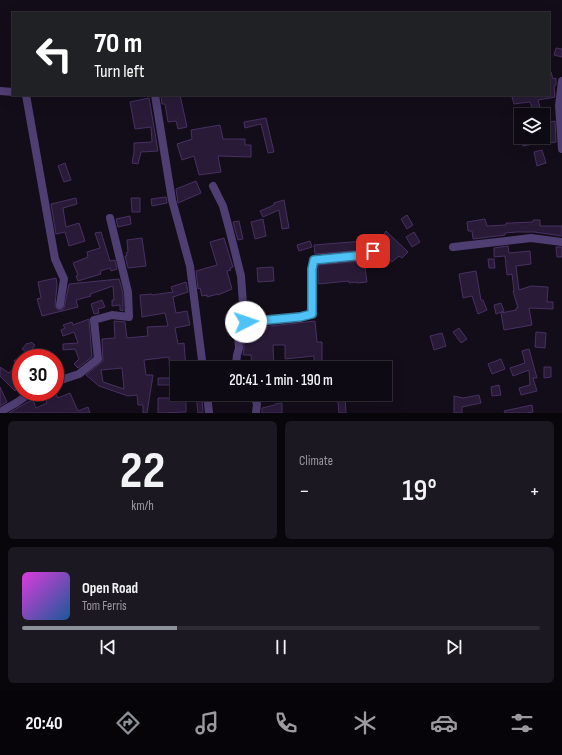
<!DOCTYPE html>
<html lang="en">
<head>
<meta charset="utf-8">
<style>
	:root { --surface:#0e0a13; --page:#1c1821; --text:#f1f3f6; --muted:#9b9aa0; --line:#2e2b33; --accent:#8c9099 }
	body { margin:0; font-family:"Sofia Sans Condensed",sans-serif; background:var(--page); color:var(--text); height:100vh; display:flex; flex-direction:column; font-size:15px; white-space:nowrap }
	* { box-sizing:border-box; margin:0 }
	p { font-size:13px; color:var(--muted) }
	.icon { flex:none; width:22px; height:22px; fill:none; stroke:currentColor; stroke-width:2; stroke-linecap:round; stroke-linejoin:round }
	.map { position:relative; height:413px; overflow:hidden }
	.drawer { display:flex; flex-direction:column; gap:8px; padding:8px; background:#08060a; flex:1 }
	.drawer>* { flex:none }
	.top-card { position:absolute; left:12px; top:12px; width:538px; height:84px; border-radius:0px; box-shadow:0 4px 16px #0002,0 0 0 1px var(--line); background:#202124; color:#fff; overflow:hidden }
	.fabs { position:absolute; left:514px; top:108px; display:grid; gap:8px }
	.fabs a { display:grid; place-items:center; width:36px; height:36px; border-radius:0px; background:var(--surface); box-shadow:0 4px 16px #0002,0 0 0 1px var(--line); font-size:20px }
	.speed { position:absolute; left:12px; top:349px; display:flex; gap:8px; font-size:20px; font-weight:700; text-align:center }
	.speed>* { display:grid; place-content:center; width:52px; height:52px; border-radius:50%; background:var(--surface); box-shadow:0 4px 16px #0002,0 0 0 1px var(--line); line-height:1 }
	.speed .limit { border:6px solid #d22; background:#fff; color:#111 }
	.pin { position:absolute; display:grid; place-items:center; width:34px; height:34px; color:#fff; margin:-17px; border-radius:8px; box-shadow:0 2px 6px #0006 }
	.me { position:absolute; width:44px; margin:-22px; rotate:86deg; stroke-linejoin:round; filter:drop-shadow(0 0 3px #0008) }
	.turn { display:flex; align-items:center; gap:14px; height:84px; padding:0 16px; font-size:18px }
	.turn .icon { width:52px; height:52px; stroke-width:2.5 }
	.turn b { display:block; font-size:28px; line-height:34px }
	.big { font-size:30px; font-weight:600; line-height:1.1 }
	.drawer .tile { flex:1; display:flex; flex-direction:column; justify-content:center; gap:6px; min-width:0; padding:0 14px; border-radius:6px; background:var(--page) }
	.drawer .dial { align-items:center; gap:0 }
	.dial b { font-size:52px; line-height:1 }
	.song { display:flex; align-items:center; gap:12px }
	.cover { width:48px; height:48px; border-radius:6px; background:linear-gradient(135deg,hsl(300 70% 55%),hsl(210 70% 35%)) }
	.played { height:4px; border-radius:2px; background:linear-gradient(90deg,var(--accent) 30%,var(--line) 30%) }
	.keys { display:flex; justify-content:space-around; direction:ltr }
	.heat { display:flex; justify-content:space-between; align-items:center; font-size:22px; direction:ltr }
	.drawer .tiles { flex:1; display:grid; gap:8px; grid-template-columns:1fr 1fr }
	.tile:last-child { grid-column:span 2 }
	.trip { position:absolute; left:170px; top:361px; width:222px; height:40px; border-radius:0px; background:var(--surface); box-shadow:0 4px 16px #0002,0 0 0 1px var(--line); font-weight:600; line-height:40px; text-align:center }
	.tabs { display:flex; height:64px; justify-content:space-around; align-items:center; background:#060408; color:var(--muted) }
	.tabs .icon { width:28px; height:28px }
	.tabs .on { color:var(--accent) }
	.tabs b { font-size:18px; color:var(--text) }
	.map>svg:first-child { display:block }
	.building { fill:#291b38; stroke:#483061; fill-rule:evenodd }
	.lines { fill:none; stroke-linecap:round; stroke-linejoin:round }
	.minor { stroke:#4f3e72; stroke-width:8 }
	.route-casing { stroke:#337fa1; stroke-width:10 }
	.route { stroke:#4fc3f7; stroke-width:7 }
</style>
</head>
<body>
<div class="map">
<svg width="562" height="413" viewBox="0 0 562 413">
	<rect width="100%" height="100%" fill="#130d19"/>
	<path class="building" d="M556,48L562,49V57L554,55Z
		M549,72H551L553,79L556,78V85L554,86L555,97L538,100L541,111L534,113L530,102L514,104L512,97L523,95H549Z
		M161,95H180L187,127L178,129L176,121L168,122L165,104H162Z
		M149,98L158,151L141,152L138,164L132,163L134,152V143L152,142L151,127L135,129L130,102Z
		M266,118L274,152L268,153L261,124L245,128L244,123V122Z
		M555,121L556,142L548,143L545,123Z
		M220,125L223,139H245V145H251V157L218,156L221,172L199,175L194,156L182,160L177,144L192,139L191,130Z
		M521,137H532L533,144L523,146Z
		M542,150L546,163L537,166L534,152Z
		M65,163L71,180L64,182L58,166Z
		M196,181L201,193L178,203L176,189Z
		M166,197L167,203L152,206L151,199Z
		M76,198L77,204L63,208L66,227L79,223L85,241L69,246L65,232L56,234L51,204Z
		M131,198H140V212H132Z
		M284,200L289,228L282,229L279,210L263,217L260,211L274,205V203Z
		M407,215L413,225L407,229L401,219Z
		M130,216L131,224L118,227L116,219Z
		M263,219L266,236L255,239L251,222Z
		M485,219L487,226L506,225V223H510L533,222V220H540V226H562V236L534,232H517L505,233V235L473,239L472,231H468L467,222Z
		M239,221L243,239L238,240L233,222Z
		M386,231L408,252L402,258L399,256L392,262L387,257L390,254L380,247L378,250L376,247L374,246L363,250L315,254L314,245L364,241V239L382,238Z
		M101,232L110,261L115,260L117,269L111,271L110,268L100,271L101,274L78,281L76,276L78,275L73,263L88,257L87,252L100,248L95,233Z
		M414,232L420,242L412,247L406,237Z
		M142,238L146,266L128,268L125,256H127L126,253L128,252L127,240Z
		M224,238L233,267L230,268L231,270L227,271L232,289L218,295V294L207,297V295L202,296L200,288L198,289L196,271L217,265L210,242Z
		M310,241L312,247L299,251L297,245Z
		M508,246L509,253L530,251L531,264L516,266L519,290L531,286L548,287L547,302H553V309L529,308L532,325L504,330L501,313L516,310V308H518L513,291H514L512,274L507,275L505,256L494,257V248Z
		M556,247H562V257H557Z
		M488,259H494L495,268H489Z
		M364,261L367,282L357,283V282L349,283V281L318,284V265Z
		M273,267L274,281L258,282L257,268Z
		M476,271L481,300H483L487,310L478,314L472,296L463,298L459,274Z
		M56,278L57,285L55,305L57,309L62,310L64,308L69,284L119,279L123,293V311L120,310V305L112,306V300H114L113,286L90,294L91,296L76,300L78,307L42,316L37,299L41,298L38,282Z
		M186,282L188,292L173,297L176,313L187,311L190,325L175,328L178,344L184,343L186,368H177V385H158V378H170L169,357L144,360L146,375H153L147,413H143V405H138L137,395L128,396L99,386L86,375L103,361L102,339L115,338L114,321L125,322L127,338L148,336L147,327L168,326L165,313L142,317L140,295L152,294V295L173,292L171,287ZM122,368L124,389L103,382L101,370Z
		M102,300L105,307L98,309L99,313L94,314L91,304Z
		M501,303L504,311L496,314L494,305Z
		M89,319L92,357L78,368L74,364L79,359L75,349L63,350V344L78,343L74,332L63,336L61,330L65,328L63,325L72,322L73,325Z
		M315,321L317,342H322V368H316V365H314V356L285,359V345H273L274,368H252L251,355H243L244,348L243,334H254L253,328Z
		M459,328L467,339L461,343L453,332Z
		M536,332L546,333L545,348L535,347Z
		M442,333L446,346L434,350L430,336Z
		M31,342L35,345L26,358H21V385L15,391L0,376V367L9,373L17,365L14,361L26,352L22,349L27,343L29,344Z
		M529,349L537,378H533L537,391L521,395L519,388L530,385L529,370L513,376L510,368L525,363L522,351Z
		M501,359L505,369L492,374L488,364Z
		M544,367H551V377L544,378Z
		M499,385L501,395L492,396L491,387Z
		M0,387L7,402L0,406Z
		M48,392H55L58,398L70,393L78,411L88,407L90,413H9L26,403L33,400L36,408L47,403L43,394Z
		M337,394H345L346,413H339Z
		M202,395L203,413H198L196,396Z
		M479,395L481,403L462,407V413H454V396L463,398Z
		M158,398H186V412L158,413Z
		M282,403V413H262V408L275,405V404Z
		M532,405L533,412L527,413H505L504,411Z"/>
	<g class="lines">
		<path class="minor" d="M562,81L559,106L562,149
			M0,91L13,92
			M26,95L55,259L64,279L60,305
			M155,95L172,200L190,266L203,368
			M213,186L223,206L230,232L241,276L243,304L237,322L239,348L237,355L236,364L238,368
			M453,247L531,238L562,242
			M237,322H255L309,315L312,314V269L314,260L365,255L373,251
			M55,382L79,374L98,359L94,320L112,315L129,317L128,292L110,218
			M207,394L209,413
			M253,394L257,404L256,413
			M0,412L16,403L32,392"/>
	</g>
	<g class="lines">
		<g class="route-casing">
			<path id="route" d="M246,322L300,317L312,314V269L314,260L365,255L373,251"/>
		</g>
		<use href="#route" class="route"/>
	</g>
</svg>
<div class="fabs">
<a><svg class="icon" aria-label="layers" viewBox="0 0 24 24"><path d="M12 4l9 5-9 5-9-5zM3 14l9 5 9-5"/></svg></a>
</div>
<div class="speed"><div class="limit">30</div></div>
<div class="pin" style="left:373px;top:251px;background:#d93025"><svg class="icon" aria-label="arrive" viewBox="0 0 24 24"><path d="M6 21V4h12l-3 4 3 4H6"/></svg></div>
<svg class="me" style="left:246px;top:322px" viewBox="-20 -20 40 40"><circle r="19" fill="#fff"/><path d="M0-13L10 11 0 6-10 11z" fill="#4fc3f7"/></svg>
<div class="trip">20:41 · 1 min · 190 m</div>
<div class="top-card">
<div class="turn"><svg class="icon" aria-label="left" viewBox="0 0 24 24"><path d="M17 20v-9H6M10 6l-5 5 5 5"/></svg><div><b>70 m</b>Turn left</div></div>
</div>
</div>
<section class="drawer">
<div class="tiles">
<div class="tile dial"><b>22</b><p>km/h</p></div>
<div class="tile"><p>Climate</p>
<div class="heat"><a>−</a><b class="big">19°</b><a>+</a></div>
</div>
<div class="tile">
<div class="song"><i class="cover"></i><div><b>Open Road</b><p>Tom Ferris</p></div></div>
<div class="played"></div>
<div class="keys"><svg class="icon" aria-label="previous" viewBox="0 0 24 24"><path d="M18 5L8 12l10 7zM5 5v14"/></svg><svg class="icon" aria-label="pause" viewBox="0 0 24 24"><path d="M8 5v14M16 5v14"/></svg><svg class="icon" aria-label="next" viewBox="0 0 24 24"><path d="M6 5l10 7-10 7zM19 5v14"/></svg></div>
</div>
</div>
</section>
<nav class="tabs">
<b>20:40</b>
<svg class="icon on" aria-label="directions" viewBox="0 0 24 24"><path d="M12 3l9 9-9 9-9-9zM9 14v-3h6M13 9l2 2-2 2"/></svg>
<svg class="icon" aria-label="music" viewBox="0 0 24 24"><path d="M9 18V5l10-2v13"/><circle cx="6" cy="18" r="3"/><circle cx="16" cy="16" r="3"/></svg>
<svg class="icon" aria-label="phone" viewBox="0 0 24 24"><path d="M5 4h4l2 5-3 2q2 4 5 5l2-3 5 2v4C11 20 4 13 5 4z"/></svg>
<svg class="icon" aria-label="climate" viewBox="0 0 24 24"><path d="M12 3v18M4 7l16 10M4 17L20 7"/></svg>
<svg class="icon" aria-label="car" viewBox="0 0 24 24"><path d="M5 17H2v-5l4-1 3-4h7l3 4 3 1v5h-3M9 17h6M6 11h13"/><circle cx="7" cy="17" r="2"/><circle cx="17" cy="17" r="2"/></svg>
<svg class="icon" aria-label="filters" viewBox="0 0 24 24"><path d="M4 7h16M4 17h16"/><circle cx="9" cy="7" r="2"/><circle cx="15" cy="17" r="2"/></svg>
</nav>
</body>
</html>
